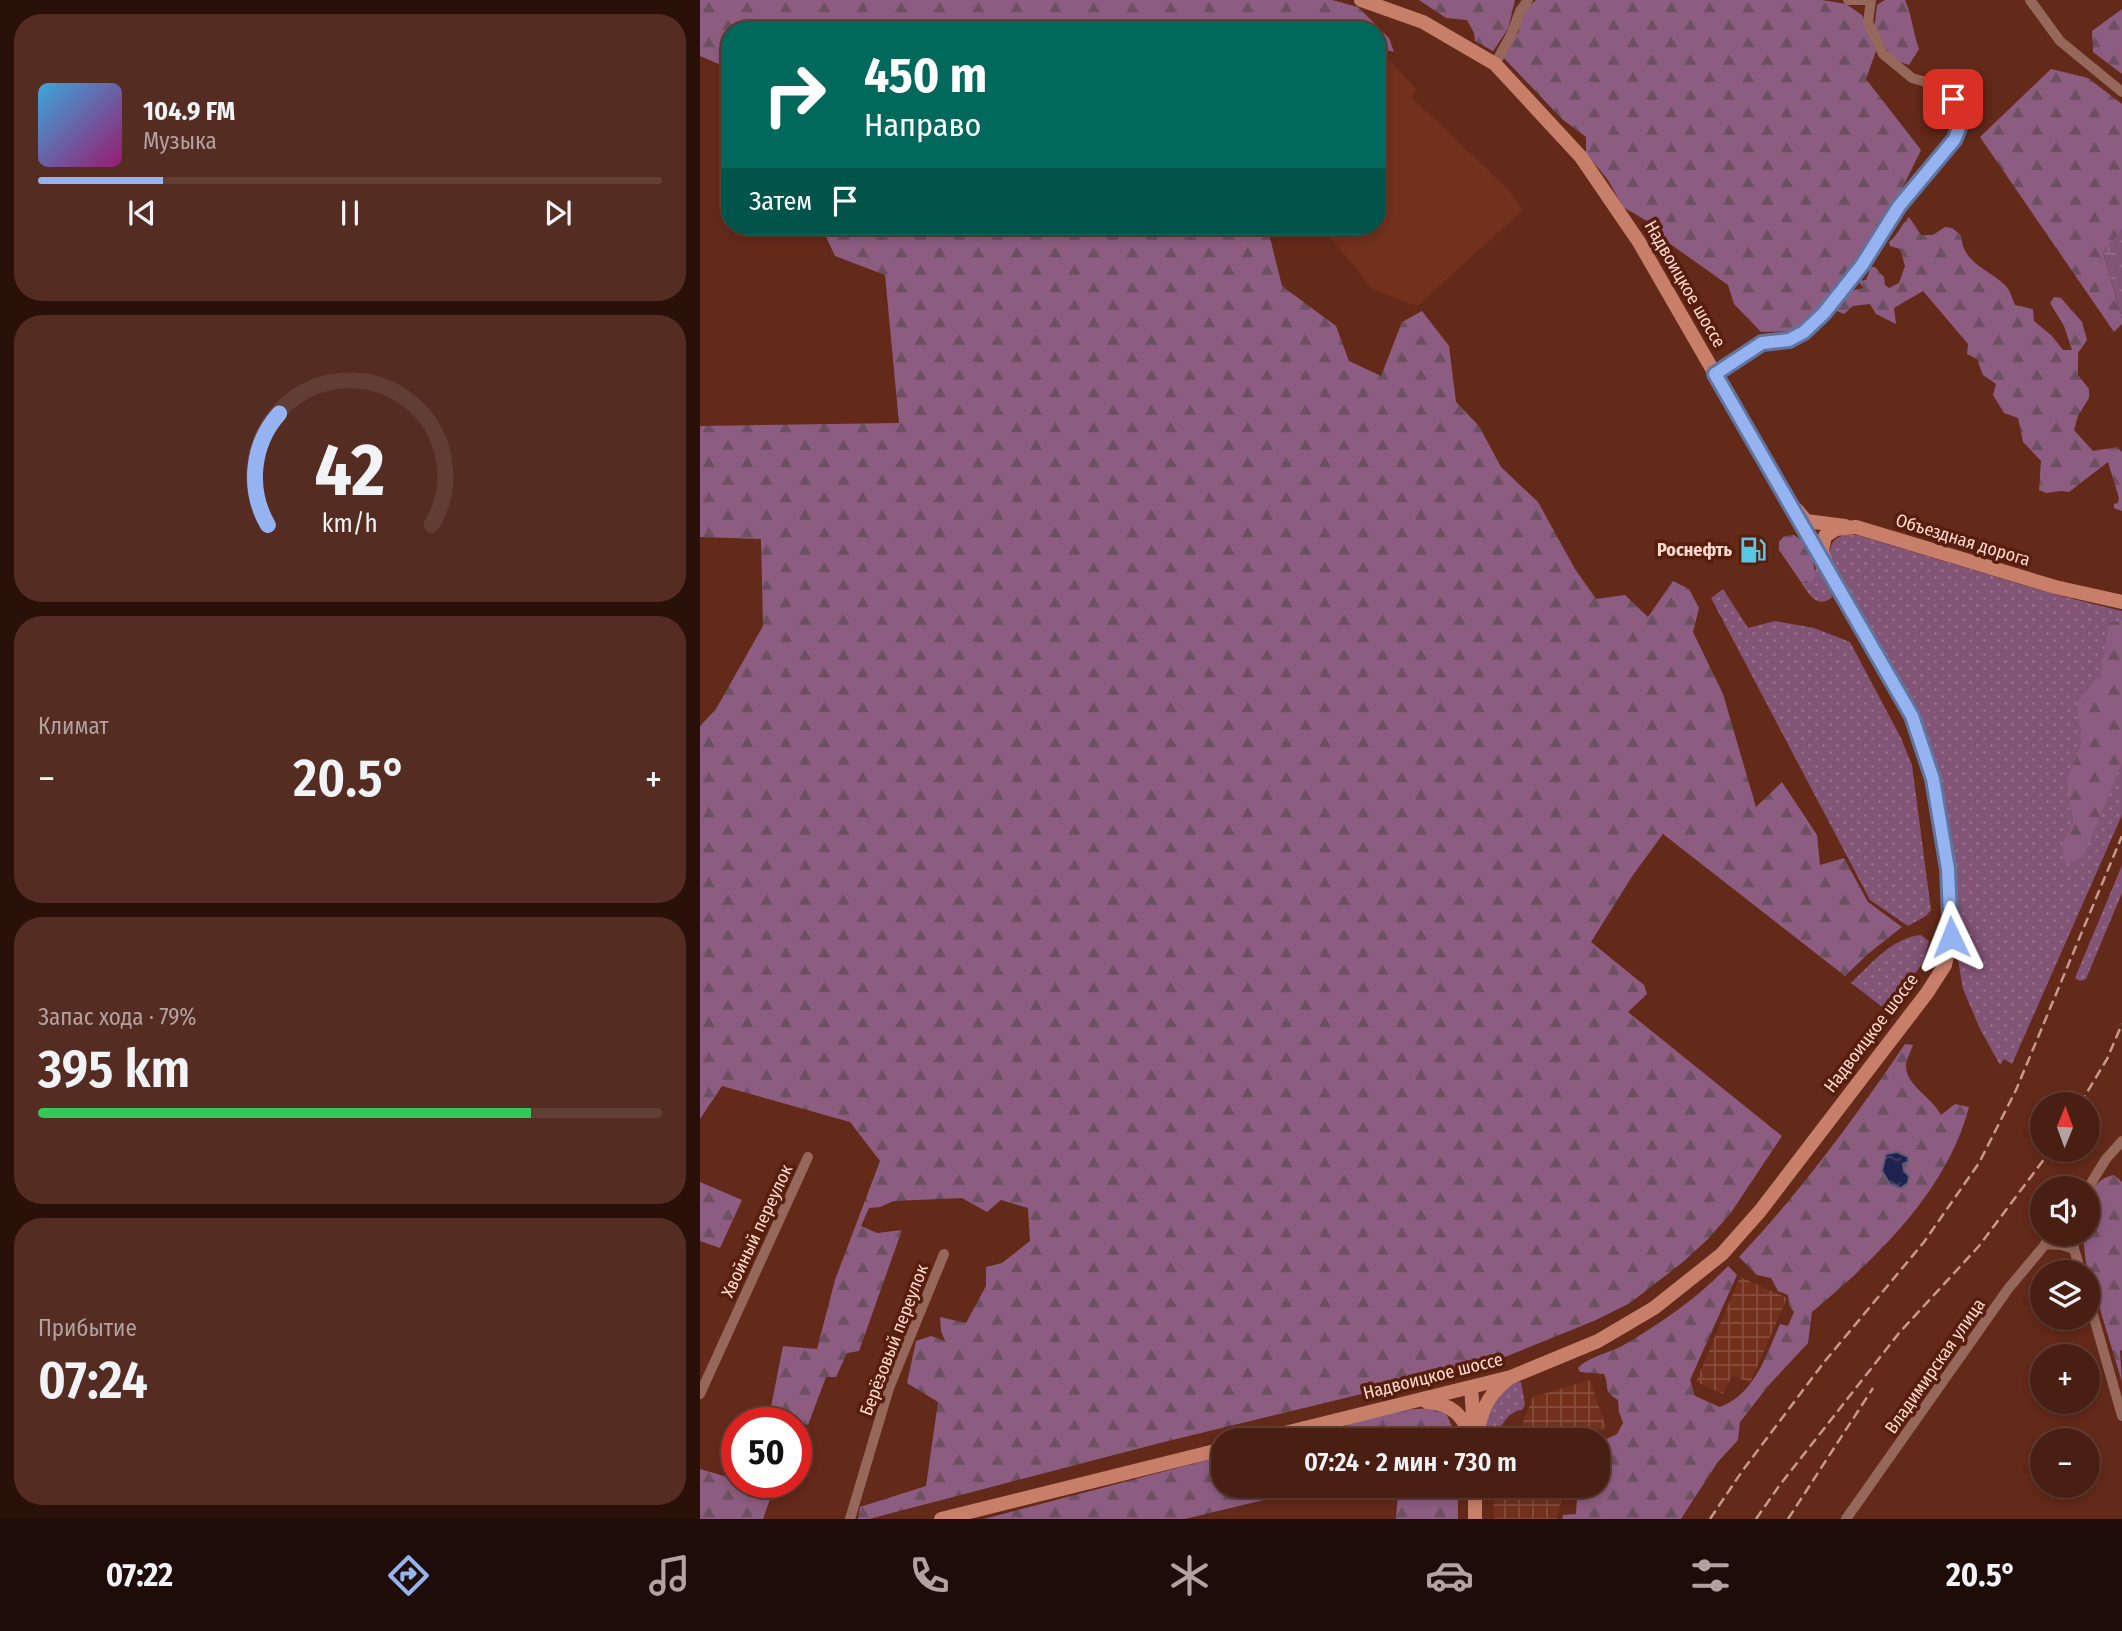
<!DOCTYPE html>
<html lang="ru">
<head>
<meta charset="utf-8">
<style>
	:root { --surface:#4a1f13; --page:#542c21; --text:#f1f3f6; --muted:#b2a2a0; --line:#613d33; --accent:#95b2f1 }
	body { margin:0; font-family:"Fira Sans Condensed",sans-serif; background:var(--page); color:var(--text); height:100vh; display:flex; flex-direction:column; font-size:26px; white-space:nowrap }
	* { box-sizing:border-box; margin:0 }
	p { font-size:23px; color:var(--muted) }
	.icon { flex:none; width:38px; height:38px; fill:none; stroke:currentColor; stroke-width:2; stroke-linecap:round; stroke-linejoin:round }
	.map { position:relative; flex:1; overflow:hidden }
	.panel { display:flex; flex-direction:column; gap:14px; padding:14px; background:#29110a; width:700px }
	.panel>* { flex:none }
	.banner { position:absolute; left:21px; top:21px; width:665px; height:214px; border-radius:28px; box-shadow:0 4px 10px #0003,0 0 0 2px var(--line); background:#00695c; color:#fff; overflow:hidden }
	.needle { width:46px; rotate:1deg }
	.tools { position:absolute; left:1330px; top:1092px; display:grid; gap:14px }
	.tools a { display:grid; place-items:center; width:70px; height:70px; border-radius:50%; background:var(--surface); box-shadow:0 4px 10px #0003,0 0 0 2px var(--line); font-size:35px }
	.speed { position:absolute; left:21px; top:1407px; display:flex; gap:14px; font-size:35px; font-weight:700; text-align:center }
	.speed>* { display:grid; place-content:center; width:91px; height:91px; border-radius:50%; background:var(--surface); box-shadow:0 4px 10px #0003,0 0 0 2px var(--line); line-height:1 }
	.speed .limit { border:10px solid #d22; background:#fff; color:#111 }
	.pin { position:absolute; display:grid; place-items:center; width:60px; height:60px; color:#fff; margin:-30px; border-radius:14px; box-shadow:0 4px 10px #0006 }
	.me { position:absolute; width:77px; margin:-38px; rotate:358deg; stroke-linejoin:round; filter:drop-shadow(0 0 5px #0008) }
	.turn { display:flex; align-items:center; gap:24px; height:147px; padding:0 28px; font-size:32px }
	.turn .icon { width:91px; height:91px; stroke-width:2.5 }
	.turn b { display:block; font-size:49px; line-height:60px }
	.then { display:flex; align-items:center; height:66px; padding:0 28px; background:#0003; gap:14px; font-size:26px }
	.big { font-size:52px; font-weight:600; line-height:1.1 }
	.panel .widget { flex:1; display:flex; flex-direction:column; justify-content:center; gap:10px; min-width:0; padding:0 24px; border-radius:28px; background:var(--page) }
	.panel .dial { align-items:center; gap:0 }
	.dial svg { height:182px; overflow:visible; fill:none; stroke:var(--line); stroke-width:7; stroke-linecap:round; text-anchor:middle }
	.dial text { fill:var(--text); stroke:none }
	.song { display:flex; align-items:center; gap:21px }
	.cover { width:84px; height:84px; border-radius:10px; background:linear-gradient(135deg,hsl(200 70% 55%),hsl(320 70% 35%)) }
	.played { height:7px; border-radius:4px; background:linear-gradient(90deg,var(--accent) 20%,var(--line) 20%) }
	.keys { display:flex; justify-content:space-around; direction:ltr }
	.heat { display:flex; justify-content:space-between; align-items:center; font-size:38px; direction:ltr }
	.charge { height:10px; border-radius:5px; background:linear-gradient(90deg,#34c759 79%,var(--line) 0) }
	.trip { position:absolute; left:511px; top:1428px; width:399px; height:70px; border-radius:28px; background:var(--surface); box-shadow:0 4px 10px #0003,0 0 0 2px var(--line); font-weight:600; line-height:70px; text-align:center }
	.tab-bar { display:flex; height:112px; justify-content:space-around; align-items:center; background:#1e0c08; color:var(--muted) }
	.tab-bar .icon { width:49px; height:49px }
	.tab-bar .active { color:var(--accent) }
	.tab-bar b { font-size:32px; color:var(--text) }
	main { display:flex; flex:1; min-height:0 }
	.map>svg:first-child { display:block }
	.built { fill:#72301d }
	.industrial { fill:url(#industrial-grid) }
	.grass { fill:url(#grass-dots) }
	.forest { fill:url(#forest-firs) }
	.wetland { fill:url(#wetland-marsh) }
	.water { fill:url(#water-ripples); stroke:#625975; stroke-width:2 }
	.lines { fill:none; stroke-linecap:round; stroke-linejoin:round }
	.street { stroke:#96685b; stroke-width:10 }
	.secondary { stroke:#c77f6a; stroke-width:14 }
	.rail { stroke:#c79a8e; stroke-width:2.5; stroke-dasharray:10 5; stroke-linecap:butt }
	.route-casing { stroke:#61749d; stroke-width:18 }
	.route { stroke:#95b2f1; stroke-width:12 }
	.labels { text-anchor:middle; stroke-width:7; stroke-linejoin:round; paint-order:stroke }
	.street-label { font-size:18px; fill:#ffd9cf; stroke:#571e0e }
	.poi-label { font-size:18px; font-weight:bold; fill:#ffd9cf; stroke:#571e0e; text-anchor:end }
</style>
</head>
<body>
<main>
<section class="panel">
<div class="widget">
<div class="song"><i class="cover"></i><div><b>104.9 FM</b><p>Музыка</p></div></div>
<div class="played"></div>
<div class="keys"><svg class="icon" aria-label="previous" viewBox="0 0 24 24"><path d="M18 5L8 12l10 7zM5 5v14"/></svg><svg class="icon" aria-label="pause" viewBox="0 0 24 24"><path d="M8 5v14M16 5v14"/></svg><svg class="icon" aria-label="next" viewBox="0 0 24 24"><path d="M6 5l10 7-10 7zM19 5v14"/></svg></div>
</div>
<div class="widget dial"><svg viewBox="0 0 100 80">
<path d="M14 69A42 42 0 1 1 86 69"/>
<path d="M14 69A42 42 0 0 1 19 20" stroke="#95b2f1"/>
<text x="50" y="56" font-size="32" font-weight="700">42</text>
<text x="50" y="72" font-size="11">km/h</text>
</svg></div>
<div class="widget"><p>Климат</p>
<div class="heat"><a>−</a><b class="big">20.5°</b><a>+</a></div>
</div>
<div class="widget"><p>Запас хода · 79%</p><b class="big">395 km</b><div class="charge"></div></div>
<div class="widget"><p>Прибытие</p><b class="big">07:24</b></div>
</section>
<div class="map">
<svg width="1422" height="1519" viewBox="0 0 1422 1519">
	<defs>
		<pattern id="industrial-grid" width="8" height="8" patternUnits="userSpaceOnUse" patternTransform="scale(1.75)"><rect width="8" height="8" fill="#72301d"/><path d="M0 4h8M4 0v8" fill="none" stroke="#874d3d"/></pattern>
		<pattern id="grass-dots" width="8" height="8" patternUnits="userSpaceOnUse" patternTransform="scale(1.75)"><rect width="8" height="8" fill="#825476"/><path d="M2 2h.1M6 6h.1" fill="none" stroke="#956c88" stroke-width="1.8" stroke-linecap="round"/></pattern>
		<pattern id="forest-firs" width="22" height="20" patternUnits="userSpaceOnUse" patternTransform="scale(1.75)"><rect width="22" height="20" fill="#8d5d81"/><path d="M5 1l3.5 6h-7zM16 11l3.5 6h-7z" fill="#6c4f60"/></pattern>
		<pattern id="wetland-marsh" width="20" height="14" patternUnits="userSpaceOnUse" patternTransform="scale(1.75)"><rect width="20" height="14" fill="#825476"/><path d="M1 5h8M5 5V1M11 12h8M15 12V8" fill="none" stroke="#956c88"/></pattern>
		<pattern id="water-ripples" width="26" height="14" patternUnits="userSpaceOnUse" patternTransform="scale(1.75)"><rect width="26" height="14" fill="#1f224f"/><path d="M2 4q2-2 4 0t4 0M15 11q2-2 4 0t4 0" fill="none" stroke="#414267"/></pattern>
	</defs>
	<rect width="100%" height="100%" fill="#632919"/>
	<path class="built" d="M691,61L717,90L711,97L807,188L823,210L717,306L673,290L621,226H677V63L683,69Z"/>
	<path class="industrial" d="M1040,1277L1087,1298L1050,1383L1032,1375L1023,1394L996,1382Z
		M890,1380L906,1428L865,1440H816L833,1397Z
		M798,1486H864L857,1519H794L793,1496Z"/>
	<path class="grass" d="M1144,535H1157L1353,594L1422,611V815L1312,1064L1304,1059L1300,1065L1280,1029L1263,989L1257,955L1260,929L1241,793L1224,726L1210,696L1130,560C1129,547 1131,539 1144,535Z
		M1114,561L1131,590L1132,597C1118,610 1108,594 1101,582L1109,583L1116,569Z
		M1023,589L1048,628L1075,621L1114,628L1150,642L1201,738L1212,765L1231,910L1226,916L1208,926L1170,900L1011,598Z
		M1422,865V893L1391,967L1386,979L1380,981L1375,978Z
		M1221,935L1229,941L1223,963L1186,1010L1151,983C1172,963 1192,938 1221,935Z
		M815,1381L821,1382L825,1405L822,1410C808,1411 799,1428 795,1440H781L794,1397Z"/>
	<path class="forest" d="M0,0H632L658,7L689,38L694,52L677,47V30H668L656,24L639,30H30V69L0,56Z
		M719,0H815L808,29L793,51L775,41L774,33L767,20L746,18Z
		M836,0H1122L1146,4L1162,15L1176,51L1166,79L1221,150L1194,205L1176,225L1174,242L1121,307L1094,331L1061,332L1034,304L1028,285L966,241L952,224L923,207L908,180L886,153V137L862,119L803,57L809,42L819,32L817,22L822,13Z
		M1185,0H1205C1212,16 1213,32 1219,49L1209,65L1194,60L1174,31L1177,5Z
		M1422,9V74L1393,52L1392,31Z
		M1351,69L1388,78L1422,104V230L1403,252L1422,319V324L1414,332L1280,137Z
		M1209,217L1221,235H1233L1245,227L1252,228L1261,235C1263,264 1287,268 1305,285C1310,290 1312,298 1315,305L1333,309L1334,321L1352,336L1363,350H1372L1364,326L1350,303L1354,297L1361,298L1382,322L1387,340L1378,353V375L1389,389V398L1378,416L1374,430L1393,451L1417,447L1422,452V511L1414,508V504L1418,503L1419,498L1408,462L1369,492L1361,491L1346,493L1339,490L1341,461L1323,442L1318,418L1304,413L1293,395L1296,384L1283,375L1277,359L1267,354L1268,344L1223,291L1194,308L1196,324L1176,314L1170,304L1153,306L1144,314L1137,311L1135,306L1147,292L1163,288L1159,281L1166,280L1171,267H1175L1184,277L1185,285L1189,288L1199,283L1205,266L1200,249L1190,246L1189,242C1198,235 1201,225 1209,217Z
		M121,226H567L582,286L636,326L649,361L681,376L702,322L722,311L749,346L756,402L779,426L801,467L838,502L875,569L896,599L925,595L948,617L973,581L989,589L999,608L993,632L1023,694L1056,807L1082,782L1117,835L1120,865L1144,858L1168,902L1202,927L1169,953L1145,976L963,834L933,875L891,942L944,985L947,994L928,1012L1082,1136L1030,1214L1008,1239L983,1262L930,1303L896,1320L800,1359L773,1367L460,1443L169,1519H158L160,1507L226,1486L238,1402L207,1383L216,1341L231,1336L245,1341L241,1331L240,1317L266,1323L286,1286V1267L302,1263L330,1241L328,1208L301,1200L287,1212L262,1198L194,1201L180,1207L169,1208L161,1226L177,1233L202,1230L159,1351L147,1353L136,1377H126L108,1425L69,1417L83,1346L117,1349L135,1280L180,1161L150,1122L22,1086L0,1119V726L16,709L63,626L61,539L0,537V426L199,423L185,275L135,256Z
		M1094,535C1107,542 1116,562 1115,578L1109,583L1101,582L1079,550V542L1084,536Z
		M1422,620V763L1383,857L1365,864L1362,846L1373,822L1367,780L1381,744L1377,702L1401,674L1409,623Z
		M1205,1044L1213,1045C1211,1051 1206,1060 1206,1066C1206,1086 1232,1097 1241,1115L1255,1104L1269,1107C1247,1191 1177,1258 1112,1312L1108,1343L1069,1385L1040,1422L1038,1440L1017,1463L981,1519H862L863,1515L876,1514L877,1498L868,1494V1486H898V1443L917,1434L923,1423L919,1412L918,1400C902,1391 910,1387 904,1374L880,1372L878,1368C888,1357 909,1353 922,1346C961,1323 998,1298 1028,1266L1037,1275L990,1380L995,1396L1020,1407C1055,1394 1066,1355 1080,1324L1088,1326L1094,1312L1089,1305L1088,1295L1078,1291L1071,1278L1057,1275L1039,1257C1101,1191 1154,1119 1205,1044Z
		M1414,1175L1422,1182V1350L1420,1351L1422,1382L1386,1263L1383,1238L1384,1234H1388C1388,1210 1385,1181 1414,1175Z
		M0,1182L42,1200L20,1248L0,1241Z
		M731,1408L745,1411L758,1440H585L702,1410Z
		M523,1456V1486H621L485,1519H284Z
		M0,1469L34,1479L37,1477V1482H76L63,1519H0Z
		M622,1486H758V1519H696L698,1492Z"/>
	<path class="wetland" d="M1422,230V319L1403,251Z"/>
	<path class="water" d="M1197,1152L1208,1157V1162L1203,1164L1204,1171L1209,1176L1208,1183L1201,1188L1190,1184L1182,1171L1186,1154Z"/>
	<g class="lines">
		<path class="street" d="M1148,0H1170
			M1330,0L1360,41L1422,92
			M795,64L812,33L820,11L828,0
			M1015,374L1062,343L1089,339L1104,332L1128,308L1162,265L1199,206L1248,149L1259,132L1261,115L1258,107L1246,91L1233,84L1212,78L1183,54L1168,22L1171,0
			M1388,1188L1406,1159L1422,1141
			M1374,1234V1249L1381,1272
			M1345,1244L1361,1245L1374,1249
			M1388,1297L1422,1416
			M0,1394L108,1157
			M150,1519L189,1388L244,1254
			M1146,1519L1308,1289L1354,1234"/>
		<path class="secondary" d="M1097,510L1106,521L1145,526
			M1125,561L1122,550L1125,536L1136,529L1156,527L1355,587L1422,602
			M771,1387L774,1428
			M727,1402C752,1403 765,1417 772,1440
			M557,1440L811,1377L898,1341L954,1308L1022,1254L1060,1211L1227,993L1245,965L1251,937L1248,869L1233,779L1212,716L939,242L881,157L795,64L723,22L661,0
			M776,1440C780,1415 786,1396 807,1380
			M775,1486V1519
			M241,1519L523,1449"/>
		<path class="rail" d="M1380,1104L1407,1059L1422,1024
			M1010,1519L1043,1470L1125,1361L1224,1242L1279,1163L1316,1090L1422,836
			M1056,1519L1079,1486L1199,1333L1279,1246L1351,1150
			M1088,1519L1173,1388"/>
	</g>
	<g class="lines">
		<g class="route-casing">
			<path id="route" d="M1251,937L1248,869L1233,779L1212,716L1015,374L1062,343L1089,340L1104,332L1124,313L1162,265L1199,206L1254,140C1262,125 1262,113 1253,99"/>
		</g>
		<use href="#route" class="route"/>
	</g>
	<defs>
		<g id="fuel-bare" transform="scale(2.1)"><path d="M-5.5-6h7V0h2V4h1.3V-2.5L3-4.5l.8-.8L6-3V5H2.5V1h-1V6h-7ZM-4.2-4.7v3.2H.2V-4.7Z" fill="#58c8e4" stroke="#571e0e" stroke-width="2.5" paint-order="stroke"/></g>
	</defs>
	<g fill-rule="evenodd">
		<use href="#fuel-bare" x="1053" y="550"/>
	</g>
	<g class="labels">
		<g class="street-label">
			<text transform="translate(985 284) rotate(60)" y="6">Надвоицкое шоссе</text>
			<text transform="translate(1263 540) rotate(17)" y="6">Объездная дорога</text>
			<text transform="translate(1171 1033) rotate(-53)" y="6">Надвоицкое шоссе</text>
			<text transform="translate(57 1231) rotate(-65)" y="6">Хвойный переулок</text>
			<text transform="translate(194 1340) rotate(-69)" y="6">Берёзовый переулок</text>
			<text transform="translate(1235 1366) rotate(-55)" y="6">Владимирская улица</text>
			<text transform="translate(733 1376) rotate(-14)" y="6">Надвоицкое шоссе</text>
		</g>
		<g class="poi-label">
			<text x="1032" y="556">Роснефть</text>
		</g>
	</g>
</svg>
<div class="tools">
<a><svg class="needle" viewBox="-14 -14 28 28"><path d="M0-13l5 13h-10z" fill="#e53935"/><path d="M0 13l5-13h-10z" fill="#b2a2a0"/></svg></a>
<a><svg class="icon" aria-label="sound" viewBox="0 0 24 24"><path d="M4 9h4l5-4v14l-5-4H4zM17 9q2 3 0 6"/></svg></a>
<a><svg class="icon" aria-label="layers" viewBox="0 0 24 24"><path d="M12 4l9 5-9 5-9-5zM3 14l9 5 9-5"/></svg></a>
<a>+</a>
<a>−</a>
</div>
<div class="speed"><div class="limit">50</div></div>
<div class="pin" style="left:1253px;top:99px;background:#d93025"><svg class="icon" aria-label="arrive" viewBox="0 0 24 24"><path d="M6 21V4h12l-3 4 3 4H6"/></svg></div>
<svg class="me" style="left:1251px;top:937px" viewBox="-20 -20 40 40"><path d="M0-17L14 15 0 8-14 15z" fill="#95b2f1" stroke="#fff" stroke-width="4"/></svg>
<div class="trip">07:24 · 2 мин · 730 m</div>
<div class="banner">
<div class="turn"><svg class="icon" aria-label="right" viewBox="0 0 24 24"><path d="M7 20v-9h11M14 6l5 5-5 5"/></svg><div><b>450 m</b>Направо</div></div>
<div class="then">Затем<svg class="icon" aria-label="arrive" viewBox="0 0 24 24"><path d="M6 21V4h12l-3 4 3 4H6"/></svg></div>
</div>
</div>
</main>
<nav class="tab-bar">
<b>07:22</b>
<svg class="icon active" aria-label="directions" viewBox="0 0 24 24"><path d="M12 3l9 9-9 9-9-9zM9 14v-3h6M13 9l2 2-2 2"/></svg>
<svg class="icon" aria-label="music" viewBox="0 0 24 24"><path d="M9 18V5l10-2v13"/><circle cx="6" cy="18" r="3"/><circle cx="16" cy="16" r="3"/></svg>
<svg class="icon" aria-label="phone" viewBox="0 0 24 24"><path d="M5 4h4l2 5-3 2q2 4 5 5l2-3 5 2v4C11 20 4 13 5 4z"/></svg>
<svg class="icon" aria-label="climate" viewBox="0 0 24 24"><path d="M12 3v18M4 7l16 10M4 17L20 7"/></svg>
<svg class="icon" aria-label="car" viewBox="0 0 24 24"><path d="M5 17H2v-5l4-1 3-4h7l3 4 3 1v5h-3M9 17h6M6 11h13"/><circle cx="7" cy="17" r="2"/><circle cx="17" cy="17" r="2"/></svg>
<svg class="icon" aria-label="filters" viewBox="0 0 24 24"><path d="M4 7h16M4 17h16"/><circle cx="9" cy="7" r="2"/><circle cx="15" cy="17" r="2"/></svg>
<b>20.5°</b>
</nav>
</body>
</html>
